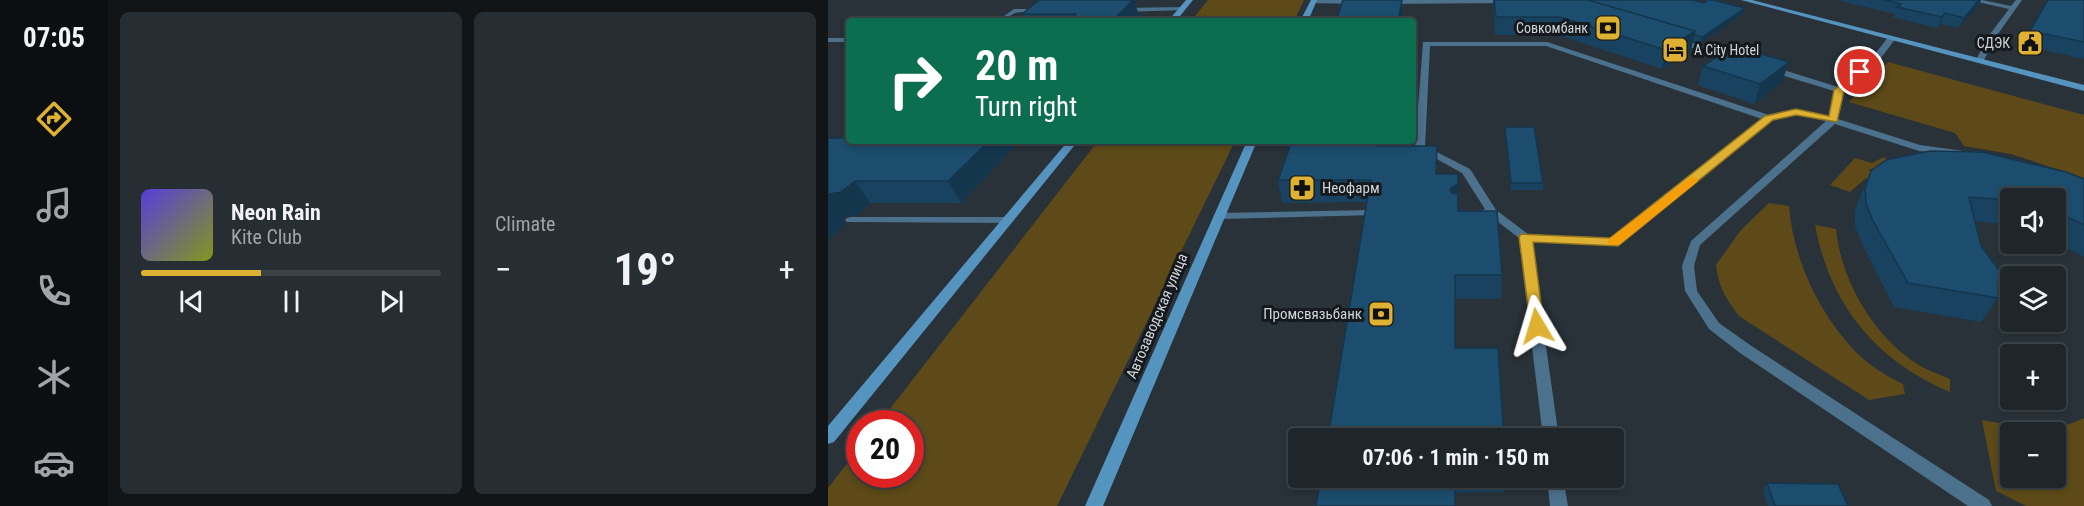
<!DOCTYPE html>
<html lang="en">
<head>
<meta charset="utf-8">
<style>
	:root { --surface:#1f262b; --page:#272e33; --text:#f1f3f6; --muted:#a1a5a9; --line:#3c4347; --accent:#deb133 }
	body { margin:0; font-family:"Roboto Condensed",sans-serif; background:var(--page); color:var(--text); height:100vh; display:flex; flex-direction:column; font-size:22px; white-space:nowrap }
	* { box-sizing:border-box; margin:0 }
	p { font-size:20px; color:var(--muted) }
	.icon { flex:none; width:33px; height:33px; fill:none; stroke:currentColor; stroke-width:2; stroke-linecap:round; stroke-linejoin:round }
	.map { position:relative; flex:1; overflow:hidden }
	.side { display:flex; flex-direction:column; gap:12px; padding:12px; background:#111518; width:720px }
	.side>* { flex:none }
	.guide { position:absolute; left:18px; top:18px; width:570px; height:126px; border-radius:6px; box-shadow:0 3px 9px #0003,0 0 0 2px var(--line); background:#0b6e4f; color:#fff; overflow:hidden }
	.controls { position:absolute; left:1172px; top:188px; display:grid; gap:12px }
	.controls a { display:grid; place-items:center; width:66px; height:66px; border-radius:6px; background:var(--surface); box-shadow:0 3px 9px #0003,0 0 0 2px var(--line); font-size:30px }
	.speed { position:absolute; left:18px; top:410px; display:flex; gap:12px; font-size:30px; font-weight:700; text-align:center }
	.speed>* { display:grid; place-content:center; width:78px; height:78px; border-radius:50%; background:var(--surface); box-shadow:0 3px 9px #0003,0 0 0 2px var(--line); line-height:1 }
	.speed .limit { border:9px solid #d22; background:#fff; color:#111 }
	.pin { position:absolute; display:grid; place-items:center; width:51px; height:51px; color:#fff; margin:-26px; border:3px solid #fff; border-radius:50%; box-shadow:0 2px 6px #0007 }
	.me { position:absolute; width:66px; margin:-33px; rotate:353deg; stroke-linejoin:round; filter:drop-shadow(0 0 4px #0008) }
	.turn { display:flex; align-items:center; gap:21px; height:126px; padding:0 30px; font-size:27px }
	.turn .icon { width:78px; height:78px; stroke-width:2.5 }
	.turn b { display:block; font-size:42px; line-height:51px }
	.big { font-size:45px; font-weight:700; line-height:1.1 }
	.side .tile { flex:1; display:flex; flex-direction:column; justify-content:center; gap:9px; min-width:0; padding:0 21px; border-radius:9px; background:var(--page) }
	.song { display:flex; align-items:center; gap:18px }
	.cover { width:72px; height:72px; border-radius:9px; background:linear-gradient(135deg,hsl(250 70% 55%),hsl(70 70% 35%)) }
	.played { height:6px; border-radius:3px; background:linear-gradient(90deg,var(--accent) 40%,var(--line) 40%) }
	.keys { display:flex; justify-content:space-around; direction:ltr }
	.heat { display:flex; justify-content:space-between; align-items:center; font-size:33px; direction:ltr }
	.side .tiles { flex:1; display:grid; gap:12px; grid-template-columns:repeat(2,1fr) }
	.trip { position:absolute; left:460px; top:428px; width:336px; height:60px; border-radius:6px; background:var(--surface); box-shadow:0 3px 9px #0003,0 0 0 2px var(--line); font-weight:700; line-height:60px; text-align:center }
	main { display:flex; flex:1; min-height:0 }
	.dock { display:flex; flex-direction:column; width:108px; justify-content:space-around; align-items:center; background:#0c0f11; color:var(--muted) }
	.dock .icon { width:42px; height:42px }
	.dock .current { color:var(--accent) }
	.dock b { font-size:27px; color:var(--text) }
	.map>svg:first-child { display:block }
	.green { fill:#5d4a18; fill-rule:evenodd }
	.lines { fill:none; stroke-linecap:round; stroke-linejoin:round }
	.service { fill:#4b718d; fill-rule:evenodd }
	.secondary { fill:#5694c0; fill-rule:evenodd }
	.wall { fill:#18425f }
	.shaded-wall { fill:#14364d }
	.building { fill:#1c4d6e; stroke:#14364d; stroke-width:1.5 }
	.route { fill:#deb133; stroke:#907321; stroke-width:1.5 }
	.slow { fill:#f59e0b }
	.labels { text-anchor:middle; stroke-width:6; stroke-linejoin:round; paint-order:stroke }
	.far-poi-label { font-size:14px; fill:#cfd5d9; stroke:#15191d; text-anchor:end }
	.poi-label { font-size:15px; fill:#cfd5d9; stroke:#15191d; text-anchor:start }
	.street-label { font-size:15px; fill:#cfd5d9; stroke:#15191d }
</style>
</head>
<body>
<main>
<nav class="dock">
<b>07:05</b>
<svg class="icon current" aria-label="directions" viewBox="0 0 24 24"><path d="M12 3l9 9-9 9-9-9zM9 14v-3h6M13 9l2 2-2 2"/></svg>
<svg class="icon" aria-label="music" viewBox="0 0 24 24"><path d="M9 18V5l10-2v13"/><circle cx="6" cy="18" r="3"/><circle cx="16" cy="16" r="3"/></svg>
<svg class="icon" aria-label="phone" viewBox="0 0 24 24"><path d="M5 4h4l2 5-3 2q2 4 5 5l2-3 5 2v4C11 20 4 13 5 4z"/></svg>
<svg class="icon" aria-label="climate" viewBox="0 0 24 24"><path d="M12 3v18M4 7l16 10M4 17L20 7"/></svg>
<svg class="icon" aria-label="car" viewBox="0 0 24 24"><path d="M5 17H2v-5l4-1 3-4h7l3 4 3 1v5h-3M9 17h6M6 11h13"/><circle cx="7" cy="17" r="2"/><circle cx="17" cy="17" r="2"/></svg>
</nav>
<section class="side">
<div class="tiles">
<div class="tile">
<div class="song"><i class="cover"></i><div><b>Neon Rain</b><p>Kite Club</p></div></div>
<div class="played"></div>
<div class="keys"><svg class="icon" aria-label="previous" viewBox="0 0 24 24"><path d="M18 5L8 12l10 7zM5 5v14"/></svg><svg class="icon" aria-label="pause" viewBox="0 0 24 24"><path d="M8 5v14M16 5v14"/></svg><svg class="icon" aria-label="next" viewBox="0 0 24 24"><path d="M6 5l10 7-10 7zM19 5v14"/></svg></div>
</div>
<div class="tile"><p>Climate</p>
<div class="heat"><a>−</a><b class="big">19°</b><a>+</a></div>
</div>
</div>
</section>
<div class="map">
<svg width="1256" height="506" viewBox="0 0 1256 506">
	<rect width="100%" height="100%" fill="#293239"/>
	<path class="green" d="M380,0H476L466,21H363Z
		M1060,62L1256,115V178L1183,154L1136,146L1127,133L1021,102Z
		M270,141H407L229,506H0V488L31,448L32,474H82V423H51Z
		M1056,157L1066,166L1041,169L1047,176L1037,179L1022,192L1002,185L1027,158L1044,163Z
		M941,203L961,206C965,259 992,316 1030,354C1043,367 1059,376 1075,384L1077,394L1041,400L911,316C898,299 890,286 888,265L913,230Z
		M987,225L1008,229C1013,282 1048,341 1096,368C1104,372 1113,375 1122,379V392C1048,361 1002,305 987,225Z
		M1256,418V506H1198L1168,491L1154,420C1187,426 1224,435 1256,418ZM1182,432H1227V477H1182Z"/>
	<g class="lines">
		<path class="service" d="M485,0H530L533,2L530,4L483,3L482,2Z
			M683,0L680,3L559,4L556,2L559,0Z
			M1141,0H1154L1183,6L1188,0H1194L1167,38L1156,60L1152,62L1148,60L1159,38L1181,9Z
			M355,7L357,8V10L293,12L290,10L293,8Z
			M186,9H209L212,11C205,15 195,10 187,13C180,16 179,21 169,21Z
			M1061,36L1068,38L1053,58L1015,91L1010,119L1092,145L1136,151V155L1091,151L1007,124L872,245L866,266L869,291L891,323L922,345L1161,500L1164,506H1140L912,353L881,329L857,291L854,266L863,241L998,121L968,115L944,120L789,246L703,241L731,438H715L691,238L661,215L654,214L652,212L657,209L634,173L587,147L595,42H719L941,115L968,109L1001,116L1006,91L940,71V67H946L1010,87L1047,54ZM602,46H718L934,119L782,239L700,234L668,210L642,169L597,146Z
			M0,38H21V42H0Z
			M845,38H851L910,58L903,60L845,42Z
			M543,210L547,211L549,213L547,215L391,219L385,216L391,213Z
			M23,217H180L186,220L180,223L19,222L17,220L19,218Z
			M719,477H735L740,506H722Z"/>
		<path class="secondary" d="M358,0H365L348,21H340Z
			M483,0H489L480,21H472Z
			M913,0H924L1256,85V91Z
			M240,141H250L6,442L0,444V426Z
			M419,141H429L275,506H257Z"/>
	</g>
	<path class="wall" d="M665,0H865L915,14L872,43L865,41L863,50L834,69L730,35H667Z
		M1008,0H1153L1151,5L1130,28L1112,24L1109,28L1065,17L1067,14Z
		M1220,0H1256V59L1194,45Z
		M307,3L311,16L307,21H197L194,14Z
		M875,66L954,82L926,104L870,85Z
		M677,127L715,183V190H683L677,134Z
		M0,138L21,141H192L133,203H42L29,215L17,216L15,220L18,224L0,240Z
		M464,141H555V146L609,174H630V211L674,275L673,299H627V348L676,438L539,202L454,203L450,180Z
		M1043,171L1256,179V257L1227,242V198H1182V225L1147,221L1153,246L1170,298L1153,322L1066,307L1034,244L1027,226V211L1033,194Z
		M493,477H677L676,492L627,493Z
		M939,483L1020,506H940L935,491Z"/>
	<path class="shaded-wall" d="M304,0H310L307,3L311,16L307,21H284Z
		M574,0V21H570Z
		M1151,0H1153L1151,5L1130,28L1136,18Z
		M917,8L915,14L872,43L874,37Z
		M1117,13L1112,24L1109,28L1114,17Z
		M867,31L863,50L834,69L838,50Z
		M961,62L954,82L926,104L932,84Z
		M161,141H192L133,203L120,181Z
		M550,141H555L551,167L549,146Z
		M27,181L42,203L29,215L17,216L15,220L18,224L0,240V196L1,194Z
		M630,184V207L622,189Z"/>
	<path class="building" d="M211,0H305L284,21H240L248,14H194Z
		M515,0H574L570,21H508Z
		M666,0H760L867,31L838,50L732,17H668Z
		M760,0H865L876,3L880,0H885L917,8L874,37L866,35L867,31Z
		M1056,0H1151L1136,18L1117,13L1114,17L1069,7L1073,4Z
		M1220,0H1256V42L1202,31Z
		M906,46L961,62L932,84L875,66Z
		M677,127H706L715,183H683Z
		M0,138H21V141H161L120,181H27L13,192L1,194L0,196Z
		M464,141H550L549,146H609L608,174H630V184L622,189L624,193L630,194V211H669L674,275H627V348H670L676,438H500L540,195L546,194L549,190L542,185L543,180H450Z
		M1102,151L1154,152L1238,172L1256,179V225L1227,211V198H1182V200L1141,197L1153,246L1171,270L1170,298L1080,283L1045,221L1038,203L1037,189L1043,171L1058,160Z
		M493,477H627V506H488Z
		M939,483L1010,484L1020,506H947Z"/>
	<path class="route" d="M1032,69L1037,72L1036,74L1016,91L1009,122L968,115L945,120L790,246L705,242L716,326L714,330H703L691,237L693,234L782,238L937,116L968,109L1001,116L1006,90Z"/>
	<path class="slow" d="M864,176L870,179L869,182L791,245H781L779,242L781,239Z"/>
	<defs>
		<g id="bank-square" transform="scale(1.35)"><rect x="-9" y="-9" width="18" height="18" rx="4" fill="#deb133" stroke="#15191d"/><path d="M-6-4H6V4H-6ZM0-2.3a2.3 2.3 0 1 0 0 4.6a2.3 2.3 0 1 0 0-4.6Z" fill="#111"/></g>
		<g id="civic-square" transform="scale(1.35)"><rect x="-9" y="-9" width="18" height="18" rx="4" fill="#deb133" stroke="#15191d"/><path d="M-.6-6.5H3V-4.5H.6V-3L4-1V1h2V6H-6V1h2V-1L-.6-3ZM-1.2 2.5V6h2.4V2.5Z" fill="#111"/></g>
		<g id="hotel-square" transform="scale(1.35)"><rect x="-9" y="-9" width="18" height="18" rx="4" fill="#deb133" stroke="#15191d"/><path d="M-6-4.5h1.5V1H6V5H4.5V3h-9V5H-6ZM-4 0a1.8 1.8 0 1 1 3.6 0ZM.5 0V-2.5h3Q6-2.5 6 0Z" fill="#111"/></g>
		<g id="pharmacy-square" transform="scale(1.35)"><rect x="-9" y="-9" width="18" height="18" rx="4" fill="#deb133" stroke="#15191d"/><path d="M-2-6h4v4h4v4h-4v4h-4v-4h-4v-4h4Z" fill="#111"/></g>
	</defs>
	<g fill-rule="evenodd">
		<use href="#bank-square" x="780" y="28"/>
		<use href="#civic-square" x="1202" y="43"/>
		<use href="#hotel-square" x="847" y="50"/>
		<use href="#pharmacy-square" x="474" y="188"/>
		<use href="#bank-square" x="553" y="314"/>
	</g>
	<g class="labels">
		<g class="far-poi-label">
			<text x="760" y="33">Совкомбанк</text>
			<text x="1182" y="48">СДЭК</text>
			<text x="866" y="55" text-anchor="start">A City Hotel</text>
		</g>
		<g class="poi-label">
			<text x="494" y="193">Неофарм</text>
			<text x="534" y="319" text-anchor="end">Промсвязьбанк</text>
		</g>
		<g class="street-label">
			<text transform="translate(329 316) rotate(-67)" y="5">Автозаводская улица</text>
		</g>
	</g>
</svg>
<div class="controls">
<a><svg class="icon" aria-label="sound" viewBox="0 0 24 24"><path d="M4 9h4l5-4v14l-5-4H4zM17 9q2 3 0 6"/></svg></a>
<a><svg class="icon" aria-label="layers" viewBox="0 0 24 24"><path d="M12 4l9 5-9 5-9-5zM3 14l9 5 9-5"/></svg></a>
<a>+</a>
<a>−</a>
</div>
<div class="speed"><div class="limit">20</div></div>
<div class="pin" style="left:1032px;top:72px;background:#d93025"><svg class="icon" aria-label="arrive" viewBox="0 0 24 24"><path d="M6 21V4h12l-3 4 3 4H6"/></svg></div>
<svg class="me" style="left:709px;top:326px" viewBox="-20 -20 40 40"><path d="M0-17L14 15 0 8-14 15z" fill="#deb133" stroke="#fff" stroke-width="4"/></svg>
<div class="trip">07:06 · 1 min · 150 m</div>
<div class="guide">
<div class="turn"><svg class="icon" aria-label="right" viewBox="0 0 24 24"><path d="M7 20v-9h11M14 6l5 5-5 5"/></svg><div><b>20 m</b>Turn right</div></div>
</div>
</div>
</main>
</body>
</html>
